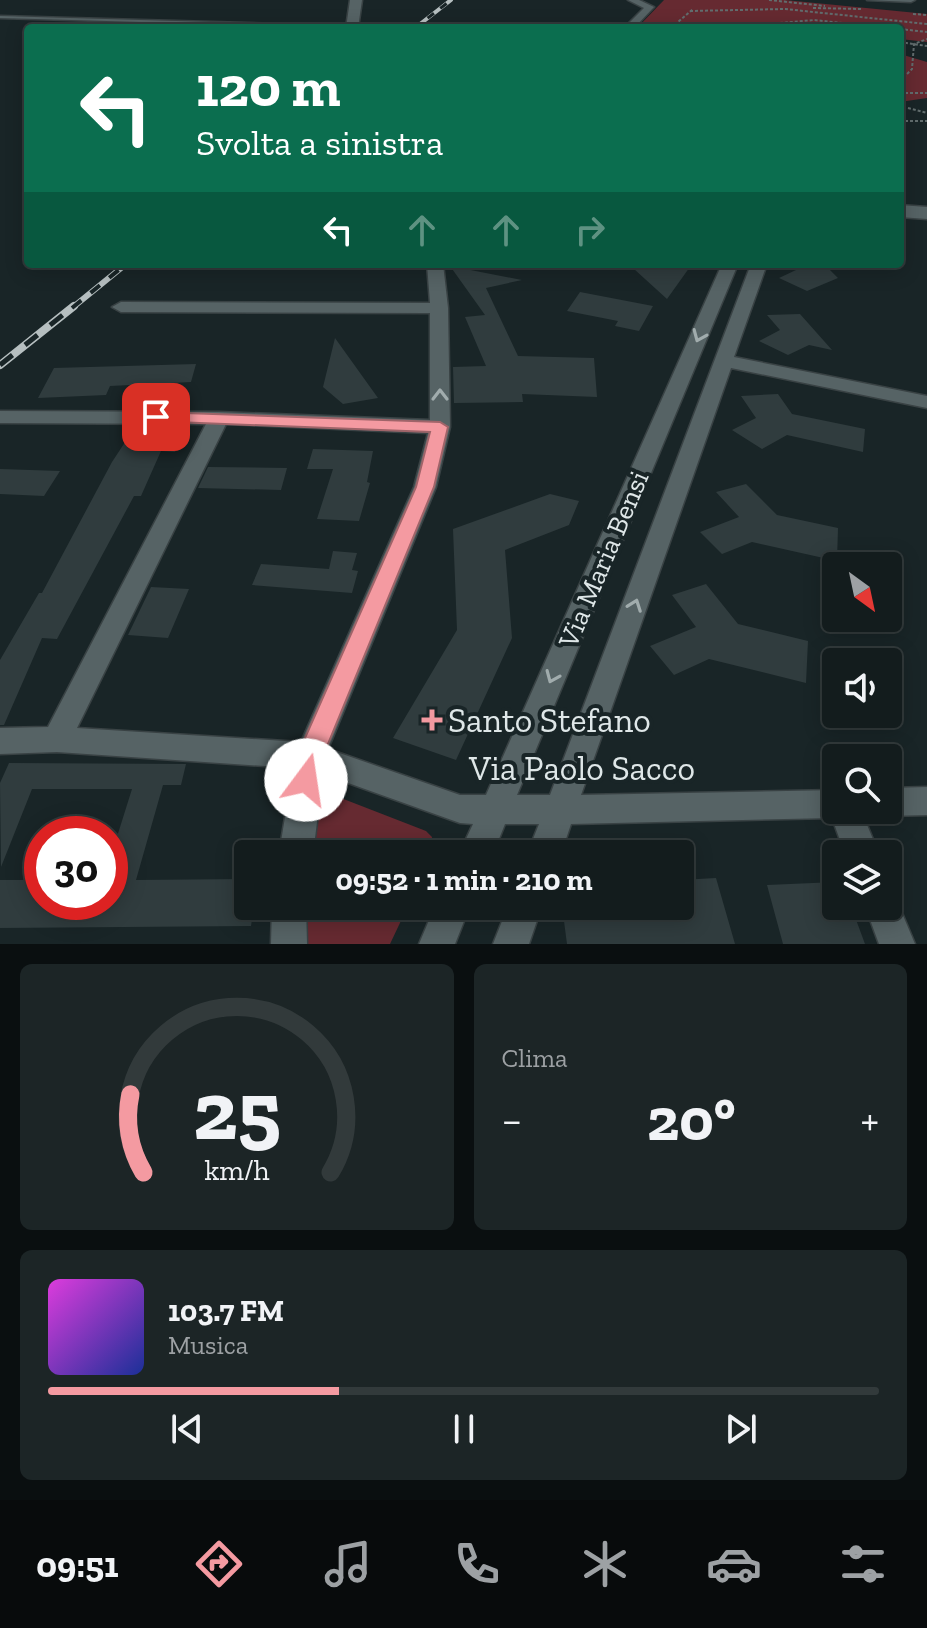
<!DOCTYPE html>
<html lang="it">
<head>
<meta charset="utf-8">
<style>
	:root { --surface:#131c1d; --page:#1c2526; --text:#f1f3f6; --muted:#9da1a4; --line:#323a3b; --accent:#f49aa1 }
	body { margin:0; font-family:"Zilla Slab",serif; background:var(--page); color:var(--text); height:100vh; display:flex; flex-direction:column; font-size:30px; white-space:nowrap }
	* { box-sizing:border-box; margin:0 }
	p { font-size:26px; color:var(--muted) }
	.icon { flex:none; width:44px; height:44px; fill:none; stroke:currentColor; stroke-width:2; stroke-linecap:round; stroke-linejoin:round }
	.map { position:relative; height:944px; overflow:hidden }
	.panel { display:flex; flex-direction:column; gap:20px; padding:20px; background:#0a0f10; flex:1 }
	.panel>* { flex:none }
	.top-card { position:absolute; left:24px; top:24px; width:880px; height:244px; border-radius:8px; box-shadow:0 4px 20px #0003,0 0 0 2px var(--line); background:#0b6e4f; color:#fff; overflow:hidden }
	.needle { width:52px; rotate:147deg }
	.buttons { position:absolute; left:822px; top:552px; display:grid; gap:16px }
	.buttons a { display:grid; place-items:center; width:80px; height:80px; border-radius:8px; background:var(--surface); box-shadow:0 4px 20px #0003,0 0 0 2px var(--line); font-size:40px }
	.speed { position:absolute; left:24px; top:816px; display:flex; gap:16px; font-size:40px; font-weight:700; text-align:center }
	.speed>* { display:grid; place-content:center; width:104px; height:104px; border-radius:50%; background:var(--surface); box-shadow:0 4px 20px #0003,0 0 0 2px var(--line); line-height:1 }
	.speed .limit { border:12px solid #d22; background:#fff; color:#111 }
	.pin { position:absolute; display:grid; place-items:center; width:68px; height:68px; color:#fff; margin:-34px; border-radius:16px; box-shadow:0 4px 12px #0006 }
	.me { position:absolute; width:88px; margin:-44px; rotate:14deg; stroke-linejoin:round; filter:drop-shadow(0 0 6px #0008) }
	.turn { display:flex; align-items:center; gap:28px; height:168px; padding:0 40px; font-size:36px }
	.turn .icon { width:104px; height:104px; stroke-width:2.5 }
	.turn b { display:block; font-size:56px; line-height:68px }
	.lanes { display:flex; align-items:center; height:76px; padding:0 40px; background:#0003; justify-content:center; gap:40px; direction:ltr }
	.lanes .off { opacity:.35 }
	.big { font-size:60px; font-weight:700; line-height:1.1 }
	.panel .card { flex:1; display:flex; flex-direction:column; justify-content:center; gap:12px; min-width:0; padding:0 28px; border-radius:12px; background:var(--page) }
	.panel .dial { align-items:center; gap:0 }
	.dial svg { height:208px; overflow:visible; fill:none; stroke:var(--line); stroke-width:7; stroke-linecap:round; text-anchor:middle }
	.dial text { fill:var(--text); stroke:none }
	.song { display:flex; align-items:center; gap:24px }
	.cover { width:96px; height:96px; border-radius:12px; background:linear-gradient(135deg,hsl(300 70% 55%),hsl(230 70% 35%)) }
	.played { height:8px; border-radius:4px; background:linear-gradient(90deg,var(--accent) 35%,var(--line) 35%) }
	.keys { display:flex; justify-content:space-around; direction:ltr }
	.heat { display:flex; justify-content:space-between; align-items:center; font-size:44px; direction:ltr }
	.panel .tiles { flex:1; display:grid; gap:20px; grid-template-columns:1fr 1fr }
	.card:last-child { grid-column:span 2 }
	.trip { position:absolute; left:234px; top:840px; width:460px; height:80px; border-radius:8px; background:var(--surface); box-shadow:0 4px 20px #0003,0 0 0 2px var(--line); font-weight:700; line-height:80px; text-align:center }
	.dock { display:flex; height:128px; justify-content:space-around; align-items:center; background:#080b0c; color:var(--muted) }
	.dock .icon { width:56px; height:56px }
	.dock .current { color:var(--accent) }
	.dock b { font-size:36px; color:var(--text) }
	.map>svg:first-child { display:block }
	.green { fill:#662a31 }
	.building { fill:#303c3e }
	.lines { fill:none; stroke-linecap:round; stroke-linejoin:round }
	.service-casing { stroke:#394244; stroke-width:3 }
	.minor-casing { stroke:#394244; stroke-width:3 }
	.secondary-casing { stroke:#394244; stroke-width:3 }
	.path { stroke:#626d6e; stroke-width:2; stroke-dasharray:3 2; stroke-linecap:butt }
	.service { fill:#566365; fill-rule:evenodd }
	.minor { fill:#566365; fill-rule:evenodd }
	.secondary { fill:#566365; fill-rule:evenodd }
	.rail-far2-casing { stroke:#b6bfc0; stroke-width:4 }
	.rail-far1-casing { stroke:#b6bfc0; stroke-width:6 }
	.rail-casing { stroke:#b6bfc0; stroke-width:8 }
	.rail-far2 { stroke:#192527; stroke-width:3; stroke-dasharray:8; stroke-linecap:butt }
	.rail-far1 { stroke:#192527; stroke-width:4; stroke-dasharray:12; stroke-linecap:butt }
	.rail { stroke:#192527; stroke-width:5; stroke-dasharray:16; stroke-linecap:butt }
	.oneway { stroke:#a1acad }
	.route { fill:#f49aa1; stroke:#9f6469; stroke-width:2 }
	.poi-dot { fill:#f49aa1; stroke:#192527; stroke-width:3 }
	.labels { text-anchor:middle; stroke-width:8; stroke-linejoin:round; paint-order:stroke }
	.street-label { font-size:28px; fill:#dfe7e8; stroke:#192527 }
	.near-poi-label { font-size:34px; fill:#dfe7e8; stroke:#192527; text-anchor:start }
	.near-street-label { font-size:34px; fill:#dfe7e8; stroke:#192527 }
</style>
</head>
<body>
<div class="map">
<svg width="927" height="944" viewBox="0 0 927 944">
	<rect width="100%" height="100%" fill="#192527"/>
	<path class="green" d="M664,0H785L927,14V42L900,39V28L812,25L813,28H637Z
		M900,54L927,62V98L900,102Z
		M321,793H328L426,831L432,837L431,854H309L315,798Z
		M304,906H408L390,944H302Z"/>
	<path class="building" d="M659,264H692L667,299L634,269Z
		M790,264H824L838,278L807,291L779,278L796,270Z
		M450,266L522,280L486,288L518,356L594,358L597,397L522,394L523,402L454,403L453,367L486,366L465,317L485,315Z
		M580,292L653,306L639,331L615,326L618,321L567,311Z
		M800,314L832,350L809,345L788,355L759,341L780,330L767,315Z
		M335,338L378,398L343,404L323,387Z
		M196,364L191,382L110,386L106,395L38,398L54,368Z
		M778,394L792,414L865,429L863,452L787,435L762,449L732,430L756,418L741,396Z
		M135,427L187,430L175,452L161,451L141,496H134L57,639L42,638L4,725H0V660L39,593H42L112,462Z
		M313,449L373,451L367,482L370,483L359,521L317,519L333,469H307Z
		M208,467L287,468L281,490L198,488Z
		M0,469L60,471L44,496L0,494Z
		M746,484L777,515L838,528L837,561L752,542L722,554L700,532L739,517L716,492Z
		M550,494L579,501L569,525L505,550L512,638L456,760L393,738L457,630L453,529Z
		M333,551L357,553L352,570L358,571L352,593L252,585L261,564L329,569Z
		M706,584L738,624L808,641L806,683L709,659L674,675L650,646L696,627L672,595Z
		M151,587L189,589L168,638L128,635Z
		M9,763L186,764L181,785H163L136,880L248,879V906H254L251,926L0,928V880H42V902H110V859L132,789H32L1,867L0,783Z
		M716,878L735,944H567L562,906H680V880Z
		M836,882V906H851L865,944H783L767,885Z"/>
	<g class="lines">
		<g class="service-casing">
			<path id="service" d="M0,16L352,26L354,27L288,26L282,28L283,26L0,18Z"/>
		</g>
		<g class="minor-casing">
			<path id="minor" d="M628,0H639L654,7L634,28H624L644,8Z
				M867,0H915L911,2Z
				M427,264H443L448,308L450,427L436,487L328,749L460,795H486L722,264H738L517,795H550L751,264H767L734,357L927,396V408L731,368L581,795L836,790V810H861L879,854H845L832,818L571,824L561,854H527L539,824H505L493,854H459L473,824L460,823L323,774L313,854H279L293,768L57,752L0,754V728L48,727L206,424L0,423V411L219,412L430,420V313L121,312L112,307L121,302L430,303ZM226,424L428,433L414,487L301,742L77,728Z
				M927,787V815L888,816L877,812L888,810V788Z
				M888,891L894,894L915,944H879L865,906H888Z
				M272,906H306L307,944H271Z
				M435,906H470L455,944H419Z
				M508,906H542L529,944H493Z"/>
		</g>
		<g class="secondary-casing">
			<path id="secondary" d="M350,0H362L358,28H346Z
				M900,205L927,207V219L900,217Z"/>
		</g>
		<path class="path" d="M769,0L825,6
			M813,8L861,9
			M690,11L785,9L927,24
			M913,14L927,15
			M671,28L693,9
			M725,28L814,20L890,28
			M900,29L927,32
			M900,42L927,46
			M900,81L912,69L914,44L927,39
			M900,93H927
			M908,108L927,113
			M900,121H927"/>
		<use href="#service" class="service"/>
		<use href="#minor" class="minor"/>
		<use href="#secondary" class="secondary"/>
		<g class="rail-far2-casing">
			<path id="rail-far2" d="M415,28L451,0"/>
		</g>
		<g class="rail-far1-casing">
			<path id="rail-far1" d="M72,308L126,264"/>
		</g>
		<g class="rail-casing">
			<path id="rail" d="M0,365L74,306"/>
		</g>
		<use href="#rail-far2" class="rail-far2"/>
		<use href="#rail-far1" class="rail-far1"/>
		<use href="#rail" class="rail"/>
	</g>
	<defs><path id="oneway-chevron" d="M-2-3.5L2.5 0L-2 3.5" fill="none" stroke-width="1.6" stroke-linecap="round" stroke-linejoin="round" transform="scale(2)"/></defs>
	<g class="oneway">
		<use href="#oneway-chevron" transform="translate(699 336) rotate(113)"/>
		<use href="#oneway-chevron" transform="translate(440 395) rotate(-90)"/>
		<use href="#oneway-chevron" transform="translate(635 605) rotate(-70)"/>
		<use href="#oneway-chevron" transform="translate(552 677) rotate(113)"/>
	</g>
	<path class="route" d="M156,412L440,422L448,427L434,487L323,756L315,788L306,792L297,788L294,780L297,756L416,487L430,432L150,421L148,417Z"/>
	<path class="poi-dot" d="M428 708h8v8h8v8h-8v8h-8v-8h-8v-8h8z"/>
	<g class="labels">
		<g class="street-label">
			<text transform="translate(603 559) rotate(-67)" y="10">Via Maria Bensi</text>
		</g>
		<g class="near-poi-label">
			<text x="448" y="732">Santo Stefano</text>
		</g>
		<g class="near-street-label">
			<text x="582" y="780">Via Paolo Sacco</text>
		</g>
	</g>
</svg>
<div class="buttons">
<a><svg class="needle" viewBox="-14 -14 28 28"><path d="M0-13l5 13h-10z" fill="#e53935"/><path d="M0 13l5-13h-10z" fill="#9da1a4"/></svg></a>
<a><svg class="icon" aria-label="sound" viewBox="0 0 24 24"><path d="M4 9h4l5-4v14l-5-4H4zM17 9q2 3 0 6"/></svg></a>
<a><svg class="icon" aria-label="search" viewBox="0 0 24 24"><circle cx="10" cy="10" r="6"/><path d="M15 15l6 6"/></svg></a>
<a><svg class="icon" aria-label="layers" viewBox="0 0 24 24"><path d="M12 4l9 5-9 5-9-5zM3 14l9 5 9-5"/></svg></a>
</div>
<div class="speed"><div class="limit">30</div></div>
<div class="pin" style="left:156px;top:417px;background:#d93025"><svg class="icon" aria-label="arrive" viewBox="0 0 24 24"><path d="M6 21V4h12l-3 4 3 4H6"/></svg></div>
<svg class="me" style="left:306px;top:780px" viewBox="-20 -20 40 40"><circle r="19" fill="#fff"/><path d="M0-13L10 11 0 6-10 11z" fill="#f49aa1"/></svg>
<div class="trip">09:52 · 1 min · 210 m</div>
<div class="top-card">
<div class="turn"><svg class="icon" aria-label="left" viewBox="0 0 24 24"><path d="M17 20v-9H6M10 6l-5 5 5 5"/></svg><div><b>120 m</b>Svolta a sinistra</div></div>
<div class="lanes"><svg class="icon" aria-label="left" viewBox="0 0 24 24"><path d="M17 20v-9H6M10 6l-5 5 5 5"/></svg><svg class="icon off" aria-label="ahead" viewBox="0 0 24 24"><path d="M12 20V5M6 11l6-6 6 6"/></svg><svg class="icon off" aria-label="ahead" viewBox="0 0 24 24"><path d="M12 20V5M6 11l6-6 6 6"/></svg><svg class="icon off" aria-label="right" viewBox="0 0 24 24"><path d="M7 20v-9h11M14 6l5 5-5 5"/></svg></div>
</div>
</div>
<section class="panel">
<div class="tiles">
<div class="card dial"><svg viewBox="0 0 100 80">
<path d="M14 69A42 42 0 1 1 86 69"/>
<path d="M14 69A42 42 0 0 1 9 39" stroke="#f49aa1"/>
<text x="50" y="56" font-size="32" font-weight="700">25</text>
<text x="50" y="72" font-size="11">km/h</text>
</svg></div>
<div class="card"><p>Clima</p>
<div class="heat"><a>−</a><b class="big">20°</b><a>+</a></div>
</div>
<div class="card">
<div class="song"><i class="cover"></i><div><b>103.7 FM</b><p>Musica</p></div></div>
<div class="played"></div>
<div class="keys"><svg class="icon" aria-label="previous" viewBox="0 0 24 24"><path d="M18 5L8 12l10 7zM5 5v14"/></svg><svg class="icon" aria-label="pause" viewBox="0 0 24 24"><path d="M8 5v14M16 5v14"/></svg><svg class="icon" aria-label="next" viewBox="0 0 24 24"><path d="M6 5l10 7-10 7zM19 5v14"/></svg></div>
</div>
</div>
</section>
<nav class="dock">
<b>09:51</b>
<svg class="icon current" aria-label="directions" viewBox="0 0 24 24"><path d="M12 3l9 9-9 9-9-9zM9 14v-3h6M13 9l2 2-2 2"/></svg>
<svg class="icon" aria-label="music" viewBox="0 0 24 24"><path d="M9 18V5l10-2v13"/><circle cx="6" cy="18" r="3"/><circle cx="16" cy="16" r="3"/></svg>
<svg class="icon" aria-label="phone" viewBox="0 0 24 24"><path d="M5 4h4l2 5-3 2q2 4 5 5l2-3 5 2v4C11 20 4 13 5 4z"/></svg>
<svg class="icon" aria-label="climate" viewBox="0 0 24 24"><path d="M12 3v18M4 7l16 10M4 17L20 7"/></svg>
<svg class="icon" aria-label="car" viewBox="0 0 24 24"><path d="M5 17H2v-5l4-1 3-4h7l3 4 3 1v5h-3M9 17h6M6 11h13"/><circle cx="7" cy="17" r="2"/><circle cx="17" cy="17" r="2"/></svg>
<svg class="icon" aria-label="filters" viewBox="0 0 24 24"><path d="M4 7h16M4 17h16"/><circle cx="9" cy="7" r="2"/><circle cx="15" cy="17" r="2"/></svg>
</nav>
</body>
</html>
